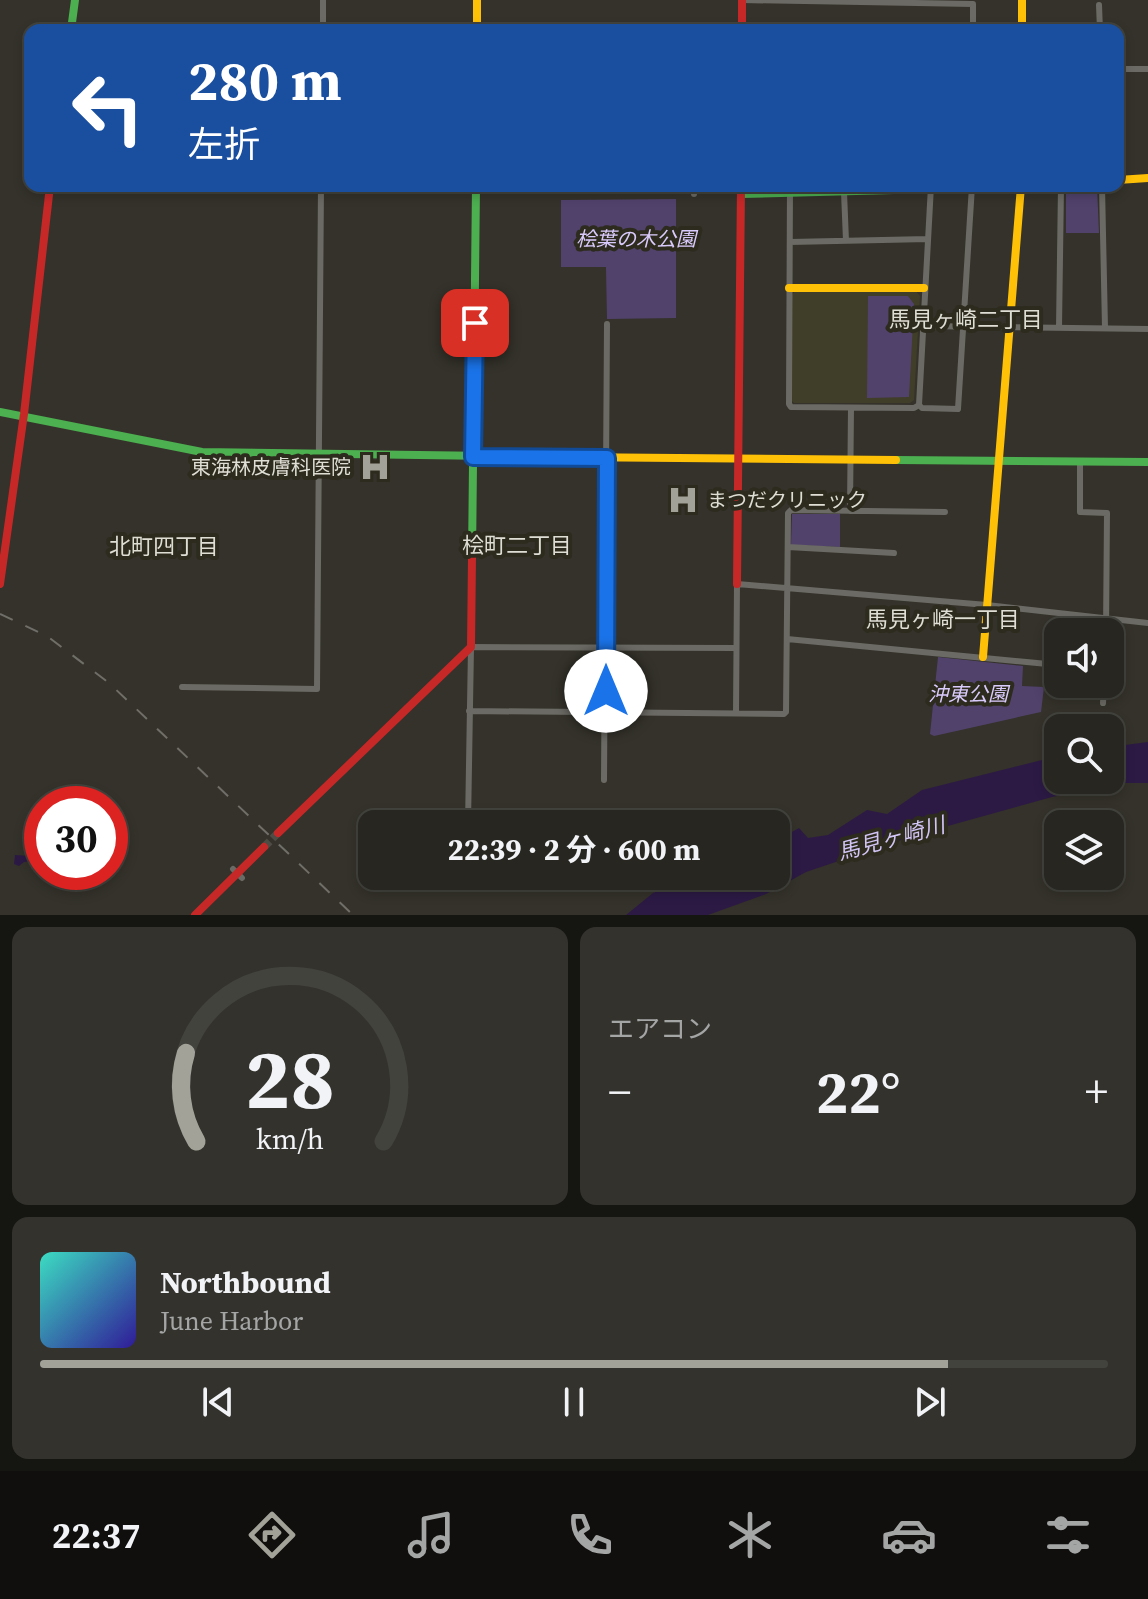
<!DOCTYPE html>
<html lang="ja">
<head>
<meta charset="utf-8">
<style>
	:root { --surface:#272620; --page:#33322d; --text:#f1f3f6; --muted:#a4a5a5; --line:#43433e; --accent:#a3a299 }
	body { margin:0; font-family:"Source Serif 4","Noto Sans JP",serif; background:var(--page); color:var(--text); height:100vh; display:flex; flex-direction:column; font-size:30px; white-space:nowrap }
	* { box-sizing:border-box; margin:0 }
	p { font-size:26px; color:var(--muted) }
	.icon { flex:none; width:44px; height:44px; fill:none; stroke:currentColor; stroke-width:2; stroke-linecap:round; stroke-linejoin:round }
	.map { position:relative; height:915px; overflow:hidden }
	.drawer { display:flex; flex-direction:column; gap:12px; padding:12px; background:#151512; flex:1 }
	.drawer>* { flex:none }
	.guide { position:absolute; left:24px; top:24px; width:1100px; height:168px; border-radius:16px; box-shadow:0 4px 12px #0003,0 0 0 2px var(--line); background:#1a4fa0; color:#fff; overflow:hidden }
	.fabs { position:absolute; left:1044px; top:618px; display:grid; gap:16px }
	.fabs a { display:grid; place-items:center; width:80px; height:80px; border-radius:16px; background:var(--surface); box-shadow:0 4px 12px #0003,0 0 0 2px var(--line); font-size:40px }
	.speed { position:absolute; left:24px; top:786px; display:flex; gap:16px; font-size:40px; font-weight:700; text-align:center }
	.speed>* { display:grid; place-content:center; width:104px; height:104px; border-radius:50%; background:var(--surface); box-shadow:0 4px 12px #0003,0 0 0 2px var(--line); line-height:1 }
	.speed .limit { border:12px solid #d22; background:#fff; color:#111 }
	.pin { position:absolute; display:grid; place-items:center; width:68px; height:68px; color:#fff; margin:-34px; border-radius:16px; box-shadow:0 4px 12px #0006 }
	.me { position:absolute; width:88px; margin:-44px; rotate:0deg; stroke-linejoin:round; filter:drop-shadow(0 0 6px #0008) }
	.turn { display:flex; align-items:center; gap:28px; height:168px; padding:0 32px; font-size:36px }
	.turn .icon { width:104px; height:104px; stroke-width:2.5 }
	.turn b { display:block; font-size:56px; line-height:68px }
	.big { font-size:60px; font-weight:700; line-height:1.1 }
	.drawer .card { flex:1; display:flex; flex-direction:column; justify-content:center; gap:12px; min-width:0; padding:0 28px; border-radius:16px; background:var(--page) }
	.drawer .dial { align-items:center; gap:0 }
	.dial svg { height:208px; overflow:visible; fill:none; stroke:var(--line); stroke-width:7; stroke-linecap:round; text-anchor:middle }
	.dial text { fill:var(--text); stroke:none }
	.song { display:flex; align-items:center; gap:24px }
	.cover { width:96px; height:96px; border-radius:12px; background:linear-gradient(135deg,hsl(170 70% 55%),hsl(250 70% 35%)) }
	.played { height:8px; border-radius:4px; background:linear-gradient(90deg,var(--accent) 85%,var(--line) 85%) }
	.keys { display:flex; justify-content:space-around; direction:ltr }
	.heat { display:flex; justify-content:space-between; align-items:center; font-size:44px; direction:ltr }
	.drawer .tiles { flex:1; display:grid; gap:12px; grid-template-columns:1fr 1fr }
	.card:last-child { grid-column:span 2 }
	.trip { position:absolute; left:358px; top:810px; width:432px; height:80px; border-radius:16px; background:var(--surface); box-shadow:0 4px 12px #0003,0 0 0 2px var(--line); font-weight:700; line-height:80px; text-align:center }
	.menu { display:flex; height:128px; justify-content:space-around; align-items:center; background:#100f0d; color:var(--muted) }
	.menu .icon { width:56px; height:56px }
	.menu .on { color:var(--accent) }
	.menu b { font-size:36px; color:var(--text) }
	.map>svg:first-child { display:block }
	.built { fill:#403d29 }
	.green { fill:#51426c }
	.water { fill:#2c1a45 }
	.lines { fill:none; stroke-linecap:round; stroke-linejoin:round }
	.secondary-tunnel { stroke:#4e4c44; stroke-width:8; stroke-dasharray:8 4; stroke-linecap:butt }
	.street { stroke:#6b6a64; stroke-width:6 }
	.fast { stroke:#4caf50; stroke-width:8 }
	.slow { stroke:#ffc107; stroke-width:8 }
	.jam { stroke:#c62828; stroke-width:8 }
	.rail { stroke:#706e68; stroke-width:2; stroke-dasharray:14 14; stroke-linecap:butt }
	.route-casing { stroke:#114b97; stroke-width:20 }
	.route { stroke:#1a73e8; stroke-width:14 }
	.labels { text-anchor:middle; stroke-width:8; stroke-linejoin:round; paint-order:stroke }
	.park-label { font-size:20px; font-style:italic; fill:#dacbfd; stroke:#2d2b1d }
	.poi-label { font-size:20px; fill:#dfded5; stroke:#2d2b1d; text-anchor:end }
	.neighbourhood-label { font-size:22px; fill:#dfded5; stroke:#2d2b1d }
	.water-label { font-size:22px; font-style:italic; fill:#d2c4f5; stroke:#2d2b1d }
</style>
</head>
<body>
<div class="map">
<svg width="1148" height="915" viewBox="0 0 1148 915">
	<rect width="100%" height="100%" fill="#34322a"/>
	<path class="built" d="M915,290L920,296L914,400L910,403H794L790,399L792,295L795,291Z"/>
	<path class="green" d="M1097,186L1099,233H1066V191L1070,188Z
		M676,199V318L607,319L606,267H561V200Z
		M868,296H908L914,304L909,397L867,398Z
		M792,514H840V547L791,545Z
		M938,657L1023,666L1022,686L1044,687L1041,712L934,736L930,734Z"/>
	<path class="water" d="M1148,742V783H1119L1052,797L919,834L806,872L766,894L708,915H626L653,893L696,876H776V841L799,828L808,838L828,835L867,810L887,814L922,790L1058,756V780H1110V747Z
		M32,833L42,836V852L38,853L37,861L24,862L19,866L14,864L15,855L29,856L32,853V849L22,843L26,834Z"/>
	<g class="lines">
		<path class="secondary-tunnel" d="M264,847L278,833"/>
		<path class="street" d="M742,0L973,4V30
			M1099,5L1100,30
			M323,30V0
			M1118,69H1148
			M790,186L789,404L791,407L914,408L919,405L931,186
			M1102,186L1105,328
			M844,192L846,241
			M694,194V186
			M790,242L928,239
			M922,326L1148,329
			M1059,328L1061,186
			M919,405L922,408L958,409L972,186
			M1080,461V512L1107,513L1106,632
			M850,511L851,408
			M788,547L894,553
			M787,639L1058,665
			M182,687L317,689L321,186
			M1103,703L1104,684
			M469,711L784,714L786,712L788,513L791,510L945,512
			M736,713L737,584L987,605L1148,623
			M604,780L607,324
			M468,824L471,647L736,648
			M233,869L242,878"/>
		<path class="fast" d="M71,30L75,0
			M741,194L1050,186
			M0,412L202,452L563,457
			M896,460L1148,462
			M472,557L476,186"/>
		<path class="slow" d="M477,0V30
			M1022,0V30
			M1118,180L1148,178
			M789,288H924
			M563,457L896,460
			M983,657L1021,186"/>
		<path class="jam" d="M742,0V30
			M0,584L24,414L50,186
			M737,584L741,186
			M278,833L471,647L472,557
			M195,915L264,847"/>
		<path class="rail" d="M0,614L47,636L109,683L353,915"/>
	</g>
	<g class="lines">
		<g class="route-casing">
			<path id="route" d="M475,323L473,457L607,458L606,691"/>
		</g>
		<use href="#route" class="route"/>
	</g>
	<defs>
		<g id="hospital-bare" transform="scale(2.4)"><path d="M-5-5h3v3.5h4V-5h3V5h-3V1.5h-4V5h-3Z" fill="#a3a299" stroke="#2d2b1d" stroke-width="2.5" paint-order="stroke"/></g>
	</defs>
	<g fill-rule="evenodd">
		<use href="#hospital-bare" x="375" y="467"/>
		<use href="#hospital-bare" x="683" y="500"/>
	</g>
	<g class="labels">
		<g class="park-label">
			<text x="636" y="246">桧葉の木公園</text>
			<text x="968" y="701">沖東公園</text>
		</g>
		<g class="poi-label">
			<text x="351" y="474">東海林皮膚科医院</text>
			<text x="707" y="507" text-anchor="start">まつだクリニック</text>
		</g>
		<g class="neighbourhood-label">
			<text x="966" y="327">馬見ヶ崎二丁目</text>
			<text x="517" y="553">桧町二丁目</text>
			<text x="164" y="554">北町四丁目</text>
			<text x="943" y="627">馬見ヶ崎一丁目</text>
		</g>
		<g class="water-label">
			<text transform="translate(891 838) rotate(-15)" y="8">馬見ヶ崎川</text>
		</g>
	</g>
</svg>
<div class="fabs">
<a><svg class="icon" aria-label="sound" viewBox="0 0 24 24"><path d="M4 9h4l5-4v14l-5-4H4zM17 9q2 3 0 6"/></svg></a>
<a><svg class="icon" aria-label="search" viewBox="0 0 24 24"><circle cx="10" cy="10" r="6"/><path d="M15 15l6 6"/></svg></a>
<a><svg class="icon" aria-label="layers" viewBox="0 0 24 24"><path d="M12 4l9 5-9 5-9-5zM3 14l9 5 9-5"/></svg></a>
</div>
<div class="speed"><div class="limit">30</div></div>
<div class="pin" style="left:475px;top:323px;background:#d93025"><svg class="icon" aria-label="arrive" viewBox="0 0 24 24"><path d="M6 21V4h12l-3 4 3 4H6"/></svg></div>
<svg class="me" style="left:606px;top:691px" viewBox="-20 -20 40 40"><circle r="19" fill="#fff"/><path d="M0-13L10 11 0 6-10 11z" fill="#1a73e8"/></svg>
<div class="trip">22:39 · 2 分 · 600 m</div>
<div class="guide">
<div class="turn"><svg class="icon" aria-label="left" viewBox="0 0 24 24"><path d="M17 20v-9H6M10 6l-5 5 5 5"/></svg><div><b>280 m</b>左折</div></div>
</div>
</div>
<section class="drawer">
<div class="tiles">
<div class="card dial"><svg viewBox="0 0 100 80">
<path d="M14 69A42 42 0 1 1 86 69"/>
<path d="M14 69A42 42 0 0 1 10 35" stroke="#a3a299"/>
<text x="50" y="56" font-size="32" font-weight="700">28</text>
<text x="50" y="72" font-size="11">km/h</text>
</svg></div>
<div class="card"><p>エアコン</p>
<div class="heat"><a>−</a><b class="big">22°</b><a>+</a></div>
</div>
<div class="card">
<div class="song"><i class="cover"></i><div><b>Northbound</b><p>June Harbor</p></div></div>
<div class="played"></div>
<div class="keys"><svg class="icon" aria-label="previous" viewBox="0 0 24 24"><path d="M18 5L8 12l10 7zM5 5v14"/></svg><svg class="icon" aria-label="pause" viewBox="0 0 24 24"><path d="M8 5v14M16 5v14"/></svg><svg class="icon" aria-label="next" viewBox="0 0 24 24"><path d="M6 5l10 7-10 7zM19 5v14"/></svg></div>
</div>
</div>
</section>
<nav class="menu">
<b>22:37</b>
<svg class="icon on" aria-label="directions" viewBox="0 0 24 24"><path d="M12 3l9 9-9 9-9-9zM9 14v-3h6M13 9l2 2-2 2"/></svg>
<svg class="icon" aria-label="music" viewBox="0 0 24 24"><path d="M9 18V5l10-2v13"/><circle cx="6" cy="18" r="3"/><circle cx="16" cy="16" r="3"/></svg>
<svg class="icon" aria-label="phone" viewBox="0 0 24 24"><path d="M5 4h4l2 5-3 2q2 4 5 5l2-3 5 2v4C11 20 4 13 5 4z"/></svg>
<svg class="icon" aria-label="climate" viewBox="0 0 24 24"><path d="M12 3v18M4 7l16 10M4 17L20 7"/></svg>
<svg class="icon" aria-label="car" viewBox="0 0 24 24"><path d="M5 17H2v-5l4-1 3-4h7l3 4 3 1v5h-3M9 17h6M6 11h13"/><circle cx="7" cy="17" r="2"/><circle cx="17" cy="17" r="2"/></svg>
<svg class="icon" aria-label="filters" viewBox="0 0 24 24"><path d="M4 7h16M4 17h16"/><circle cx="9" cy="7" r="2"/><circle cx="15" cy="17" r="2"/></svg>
</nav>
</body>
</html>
